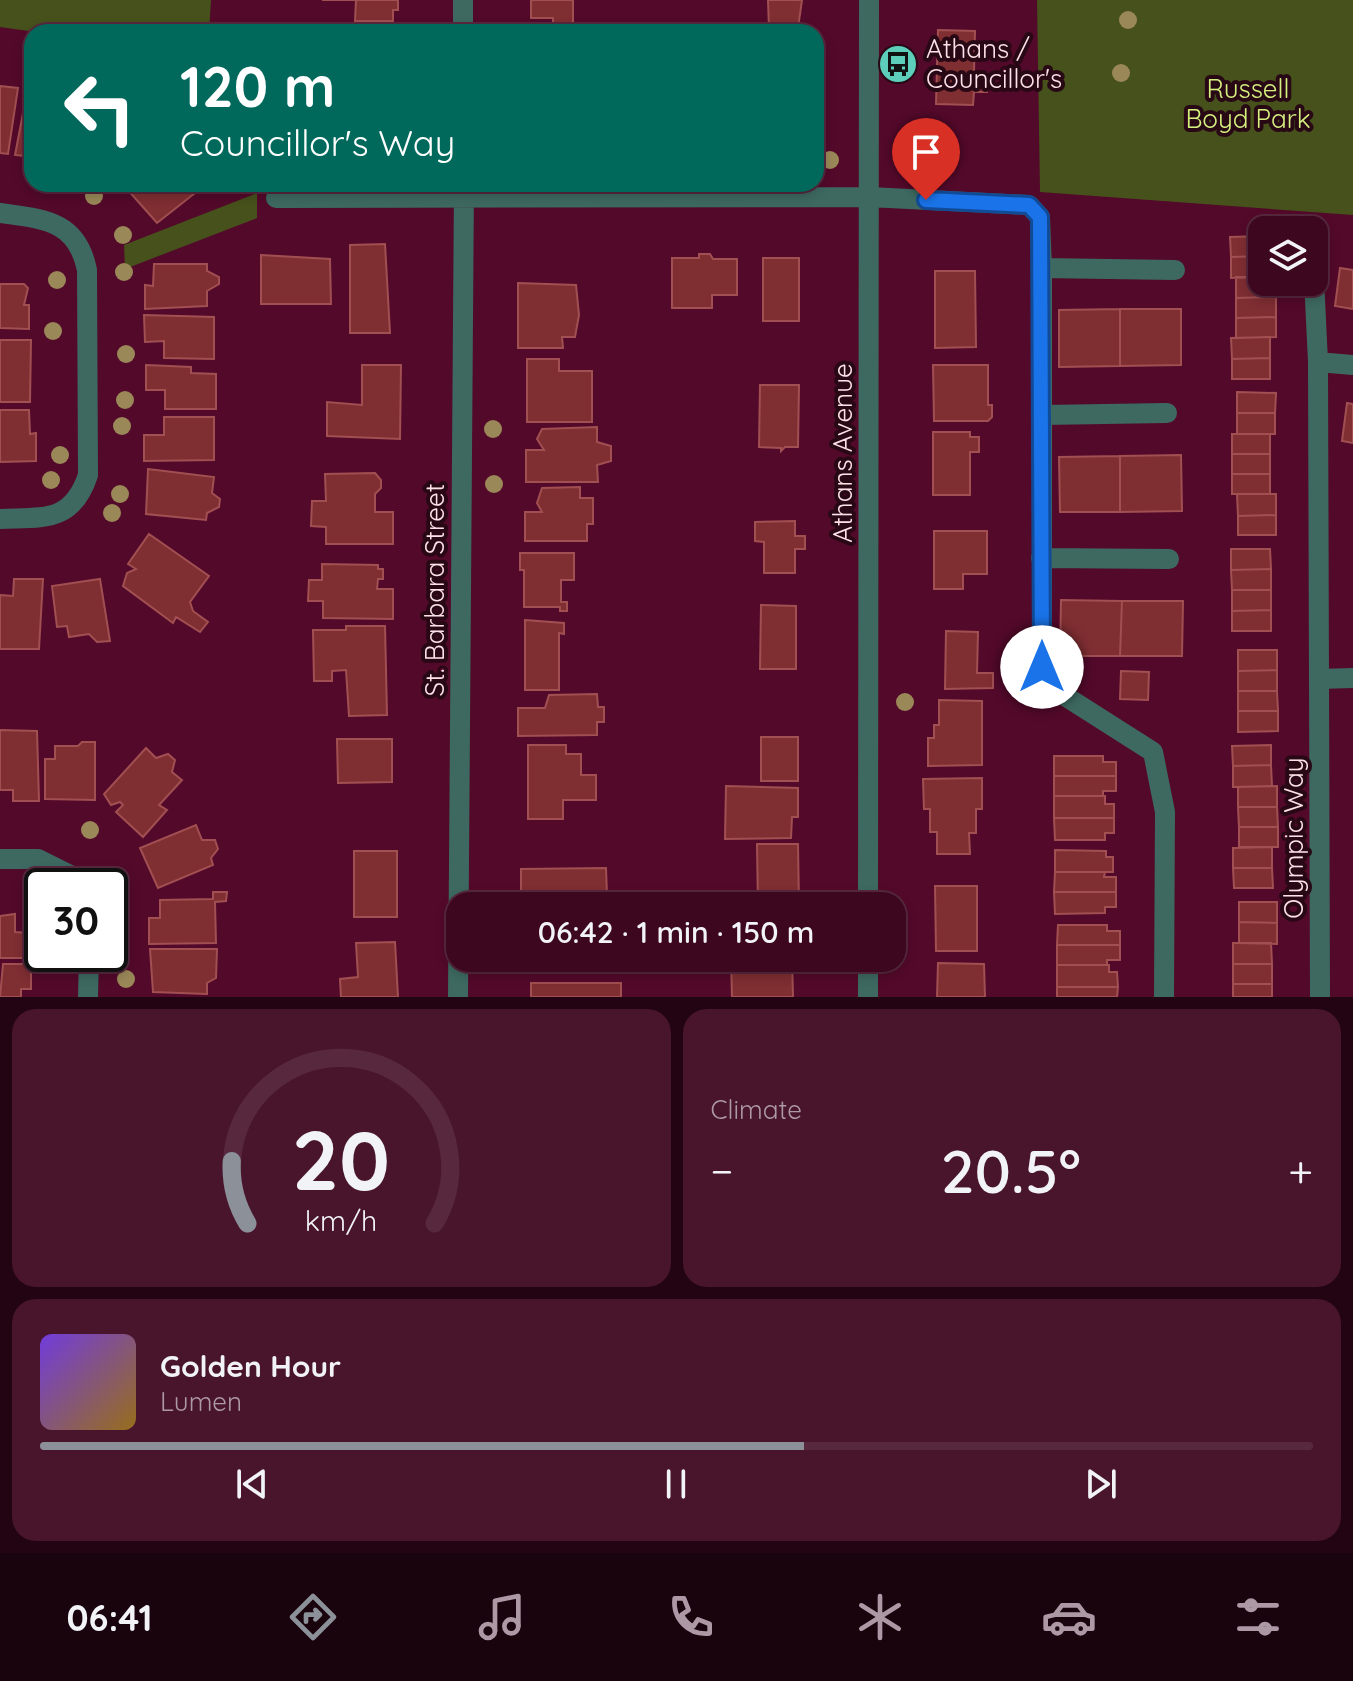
<!DOCTYPE html>
<html lang="en">
<head>
<meta charset="utf-8">
<style>
	:root { --surface:#3e0720; --page:#49152d; --text:#f1f3f6; --muted:#ad99a5; --line:#57283e; --accent:#8c9099 }
	body { margin:0; font-family:Quicksand,sans-serif; background:var(--page); color:var(--text); height:100vh; display:flex; flex-direction:column; font-size:30px; white-space:nowrap }
	* { box-sizing:border-box; margin:0 }
	p { font-size:26px; color:var(--muted) }
	.icon { flex:none; width:44px; height:44px; fill:none; stroke:currentColor; stroke-width:2; stroke-linecap:round; stroke-linejoin:round }
	.map { position:relative; height:997px; overflow:hidden }
	.panel { display:flex; flex-direction:column; gap:12px; padding:12px; background:#220412; flex:1 }
	.panel>* { flex:none }
	.banner { position:absolute; left:24px; top:24px; width:800px; height:168px; border-radius:24px; box-shadow:0 4px 12px #0003,0 0 0 2px var(--line); background:#00695c; color:#fff; overflow:hidden }
	.controls { position:absolute; left:1248px; top:216px; display:grid; gap:16px }
	.controls a { display:grid; place-items:center; width:80px; height:80px; border-radius:16px; background:var(--surface); box-shadow:0 4px 12px #0003,0 0 0 2px var(--line); font-size:40px }
	.speed { position:absolute; left:24px; top:868px; display:flex; gap:16px; font-size:40px; font-weight:700; text-align:center }
	.speed>* { display:grid; place-content:center; width:104px; height:104px; border-radius:50%; background:var(--surface); box-shadow:0 4px 12px #0003,0 0 0 2px var(--line); line-height:1 }
	.speed .limit { border:4px solid #111; border-radius:12px; background:#fff; color:#111 }
	.pin { position:absolute; display:grid; place-items:center; width:68px; height:68px; color:#fff; margin:-82px -34px; border-radius:50% 50% 50% 0; rotate:-45deg; box-shadow:0 0 8px #0007 }
	.pin .icon { rotate:45deg }
	.me { position:absolute; width:88px; margin:-44px; rotate:0deg; stroke-linejoin:round; filter:drop-shadow(0 0 6px #0008) }
	.turn { display:flex; align-items:center; gap:28px; height:168px; padding:0 24px; font-size:36px }
	.turn .icon { width:104px; height:104px; stroke-width:2.5 }
	.turn b { display:block; font-size:56px; line-height:68px }
	.big { font-size:60px; font-weight:600; line-height:1.1 }
	.panel .widget { flex:1; display:flex; flex-direction:column; justify-content:center; gap:12px; min-width:0; padding:0 28px; border-radius:24px; background:var(--page) }
	.panel .dial { align-items:center; gap:0 }
	.dial svg { height:208px; overflow:visible; fill:none; stroke:var(--line); stroke-width:7; stroke-linecap:round; text-anchor:middle }
	.dial text { fill:var(--text); stroke:none }
	.song { display:flex; align-items:center; gap:24px }
	.cover { width:96px; height:96px; border-radius:12px; background:linear-gradient(135deg,hsl(260 70% 55%),hsl(40 70% 35%)) }
	.played { height:8px; border-radius:4px; background:linear-gradient(90deg,var(--accent) 60%,var(--line) 60%) }
	.keys { display:flex; justify-content:space-around; direction:ltr }
	.heat { display:flex; justify-content:space-between; align-items:center; font-size:44px; direction:ltr }
	.panel .tiles { flex:1; display:grid; gap:12px; grid-template-columns:1fr 1fr }
	.widget:last-child { grid-column:span 2 }
	.trip { position:absolute; left:446px; top:892px; width:460px; height:80px; border-radius:24px; background:var(--surface); box-shadow:0 4px 12px #0003,0 0 0 2px var(--line); font-weight:600; line-height:80px; text-align:center }
	.tab-bar { display:flex; height:128px; justify-content:space-around; align-items:center; background:#19030d; color:var(--muted) }
	.tab-bar .icon { width:56px; height:56px }
	.tab-bar .on { color:var(--accent) }
	.tab-bar b { font-size:36px; color:var(--text) }
	.map>svg:first-child { display:block }
	.green { fill:#46511c }
	.building { fill:#7f2e32; stroke:#a14f51; stroke-width:2 }
	.lines { fill:none; stroke-linecap:round; stroke-linejoin:round }
	.minor { stroke:#3d6961; stroke-width:20 }
	.tree { fill:#9a8858 }
	.route-casing { stroke:#114b97; stroke-width:20 }
	.route { stroke:#1a73e8; stroke-width:14 }
	.labels { text-anchor:middle; stroke-width:8; stroke-linejoin:round; paint-order:stroke }
	.poi-label { font-size:26px; fill:#fde1e8; stroke:#270814; text-anchor:start }
	.park-label { font-size:26px; fill:#d5f07e; stroke:#270814 }
	.street-label { font-size:26px; fill:#fde1e8; stroke:#270814 }
</style>
</head>
<body>
<div class="map">
<svg width="1353" height="997" viewBox="0 0 1353 997">
	<rect width="100%" height="100%" fill="#53092a"/>
	<path class="green" d="M0,0H211L209,32H36L0,27Z
		M1037,0H1353V215L1040,192Z
		M257,193V218L125,269L124,245Z"/>
	<path class="building" d="M322,0H398V10H393V21H355L356,0Z
		M531,0H573V27H553V18H531Z
		M768,0H802L798,28L769,29Z
		M938,30L975,31L974,72L987,73V92H974L973,105L936,104Z
		M0,86L18,88L8,154L0,153Z
		M28,87H32V157L15,155Z
		M133,184H203L204,186L157,223L127,189Z
		M1262,236V256L1231,257L1230,237Z
		M385,244L390,333H350V245Z
		M699,254H710L713,259H737V295H712V308H672V258H699Z
		M261,255L330,259L331,304H261Z
		M1262,256V277L1231,278V257Z
		M763,258H799V321H763Z
		M154,264H207V271L219,277V284L207,291V306L145,309V285L153,286Z
		M1340,268L1353,270V309L1335,306Z
		M935,271H975L976,347L935,348Z
		M1236,277H1262V282H1275L1276,297L1236,298Z
		M518,283L576,285L579,315L575,337H562L563,348H518Z
		M0,284H24L28,288L24,305H29V329L0,328Z
		M1276,297V317L1236,318V298Z
		M1120,309V366L1059,367V310Z
		M1120,309H1181V365L1120,366Z
		M144,315L214,317V359L164,358V341L145,342Z
		M1276,317V337L1236,338V318Z
		M1270,337V358L1232,359L1231,338Z
		M0,340H31L30,402H0Z
		M1270,358V379H1232V359Z
		M527,359H559V371H592V422H527Z
		M146,365L191,367V373L216,374V409H165V390H146Z
		M362,365H401L400,439L327,436V402L362,405Z
		M933,365H988V405H992V417L988,421H934Z
		M760,385H799L798,447H785L781,451V448L759,447Z
		M1237,392L1276,393L1275,413H1237Z
		M1347,403L1353,404V443L1342,441Z
		M0,410H29L30,434L36,433V461L0,462Z
		M1237,413H1275V434H1237Z
		M164,417H214V460L144,461V435H164Z
		M597,427V442L611,446V461L597,465L598,482H526V450H544L537,439L542,429Z
		M933,432H970V437H979V452H970V495H933Z
		M1232,434H1270V454H1232Z
		M1232,454H1270V474H1232Z
		M1181,455L1182,511L1120,512V456Z
		M1120,456V512H1060L1059,457Z
		M148,469L214,477L212,493L220,499L219,507L207,513L206,520L146,514Z
		M375,473L381,480V488L375,494V512H393V544H326V527L311,526L312,501H326L325,474Z
		M1232,474H1270V494H1232Z
		M580,487V498H593V524H587V541H525V512H542L537,503L542,488Z
		M1237,494H1276V515L1238,516Z
		M1276,515V535H1238V516Z
		M795,521V536H805V549H795V573H764V542L755,541V522Z
		M934,531H987V574H963V589H934Z
		M149,534L209,576L190,602L193,611L208,622L200,632L176,617L173,623L123,586L127,573L136,569L128,564Z
		M1231,549H1270L1271,569L1231,570Z
		M520,553H574V580H561V602H567V611H560V607H524V570H520Z
		M322,564L378,565V569H383V579H378L377,589H393V619L323,618V601H308L309,580H322Z
		M1271,569V590H1232L1231,570Z
		M14,579H43L39,649H0V595L13,596Z
		M100,579L110,641L97,642L89,634L69,637L67,626L57,627L52,586Z
		M1232,590H1271V610L1232,611Z
		M1061,600L1122,601L1120,656H1060Z
		M1122,601H1183L1182,656H1120Z
		M761,605L796,606V669H760Z
		M1271,610V631H1232V611Z
		M525,620L564,623V634L559,633V690H525Z
		M346,626H385L387,715L349,716L346,670L332,671V681H314L313,630H346Z
		M946,631L978,632L977,673H993V688L945,689Z
		M1238,650H1277V670L1238,671Z
		M1277,670V691H1238V671Z
		M1121,671L1149,672L1148,700L1120,699Z
		M1238,691H1277L1278,711H1238Z
		M597,694L598,707H604V722H597V735L518,736V708H545L549,695Z
		M939,700L982,701V765L928,766V738H934V725H939Z
		M1238,711H1278V731L1238,732Z
		M0,730L37,731L39,801H13V790H0Z
		M761,737H798V781H761Z
		M337,739H392V782L338,783Z
		M82,742H95V800L45,799V759H55V746H78Z
		M528,745H566V754H581V775H596V800H563V819H528Z
		M1271,745V765L1233,766L1232,746Z
		M146,748L156,758L168,754L175,760L172,772L182,780L159,805L167,810L143,837L116,812L123,805L120,802L111,805L104,794Z
		M1054,756H1103V762H1116V776H1054Z
		M1271,765L1272,786L1233,787V766Z
		M1054,776H1116V791H1103V796H1054Z
		M982,778V809H976V833H969L970,854H937V832H930V809H924L923,779Z
		M726,786L798,788V817H792L791,838L725,839Z
		M1277,786V807H1238V787Z
		M1054,796H1105V804H1114V818H1054Z
		M1238,807H1277L1278,827H1239Z
		M1054,818H1114V833H1105V840H1055Z
		M196,825L202,840H215L218,849L211,858L213,865L158,888L140,848Z
		M1239,827H1278V847H1239Z
		M757,844H798L799,906H758Z
		M1272,847V868H1233V848Z
		M1055,850L1106,851V857H1113V872H1055Z
		M354,851H397V917H354Z
		M606,868L607,895H619V906H526V899H521V869Z
		M1233,868H1272L1273,888H1234Z
		M1055,872H1105L1104,877H1116V892H1054Z
		M935,886H977V951H936Z
		M213,892H227L226,901L215,902L216,943L149,944V918H160V900L213,899Z
		M1054,892H1116V907H1105V913L1055,914Z
		M1239,902H1277V923L1239,922Z
		M15,914V932L31,933L32,958H0V916Z
		M1239,922L1277,923V944L1239,943Z
		M1058,925H1107V931H1120V945H1057Z
		M395,942L398,997H341L340,979L358,977L356,943Z
		M1233,943H1271L1272,964H1233Z
		M1057,945H1120V960H1107V965H1057Z
		M150,949H217L216,978L207,983V994L153,992Z
		M731,958H792L793,997H732Z
		M938,963L984,964L985,997H937Z
		M3,964H31V989H21V997H0Z
		M1233,964H1272V984H1233Z
		M1057,965H1109V972H1117L1118,987H1057Z
		M531,983H621V997H531Z
		M1233,984H1272V997H1233Z
		M1057,987H1118L1117,997H1057Z"/>
	<g class="lines">
		<path class="minor" d="M463,0V32
			M276,198L869,197L1029,205L1040,217L1042,268V667L1054,689L1153,752L1165,812L1164,997
			M0,213C43,219 77,220 87,270L88,475C72,523 44,517 0,519
			M1042,268L1175,270
			M1314,279L1318,362L1320,997
			M1318,362L1353,365
			M1042,415L1167,413
			M1041,558L1169,559
			M1319,679L1353,678
			M0,859H38L78,879L81,886
			M868,906L869,0
			M88,997L89,954
			M458,997L464,184
			M868,997V958"/>
	</g>
	<g class="tree">
		<circle cx="1128" cy="20" r="9"/>
		<circle cx="1121" cy="73" r="9"/>
		<circle cx="830" cy="160" r="9"/>
		<circle cx="94" cy="196" r="9"/>
		<circle cx="123" cy="235" r="9"/>
		<circle cx="124" cy="272" r="9"/>
		<circle cx="57" cy="280" r="9"/>
		<circle cx="53" cy="331" r="9"/>
		<circle cx="126" cy="354" r="9"/>
		<circle cx="125" cy="400" r="9"/>
		<circle cx="122" cy="426" r="9"/>
		<circle cx="493" cy="429" r="9"/>
		<circle cx="60" cy="455" r="9"/>
		<circle cx="51" cy="480" r="9"/>
		<circle cx="494" cy="484" r="9"/>
		<circle cx="120" cy="494" r="9"/>
		<circle cx="112" cy="513" r="9"/>
		<circle cx="905" cy="702" r="9"/>
		<circle cx="90" cy="830" r="9"/>
		<circle cx="126" cy="979" r="9"/>
	</g>
	<g class="lines">
		<g class="route-casing">
			<path id="route" d="M926,200L1029,205L1040,217L1042,667"/>
		</g>
		<use href="#route" class="route"/>
	</g>
	<defs>
		<g id="bus-disc" transform="scale(2)"><circle r="9.5" fill="#5cceba" stroke="#270814"/><path d="M-5-6H5V4H4V6H2V4H-2V6H-4V4H-5ZM-3.5-4V0h7V-4ZM-3.5 1.2v1.5H-2V1.2ZM2 1.2v1.5H3.5V1.2Z" fill="#111"/></g>
	</defs>
	<g fill-rule="evenodd">
		<use href="#bus-disc" x="898" y="64"/>
	</g>
	<g class="labels">
		<g class="poi-label">
			<text x="926" y="58">Athans /<tspan x="926" dy="30">Councillor's</tspan></text>
		</g>
		<g class="park-label">
			<text x="1248" y="98">Russell<tspan x="1248" dy="30">Boyd Park</tspan></text>
		</g>
		<g class="street-label">
			<text transform="translate(843 453) rotate(-90)" y="9">Athans Avenue</text>
			<text transform="translate(435 590) rotate(-90)" y="9">St. Barbara Street</text>
			<text transform="translate(1294 838) rotate(-90)" y="9">Olympic Way</text>
		</g>
	</g>
</svg>
<div class="controls">
<a><svg class="icon" aria-label="layers" viewBox="0 0 24 24"><path d="M12 4l9 5-9 5-9-5zM3 14l9 5 9-5"/></svg></a>
</div>
<div class="speed"><div class="limit">30</div></div>
<div class="pin" style="left:926px;top:200px;background:#d93025"><svg class="icon" aria-label="arrive" viewBox="0 0 24 24"><path d="M6 21V4h12l-3 4 3 4H6"/></svg></div>
<svg class="me" style="left:1042px;top:667px" viewBox="-20 -20 40 40"><circle r="19" fill="#fff"/><path d="M0-13L10 11 0 6-10 11z" fill="#1a73e8"/></svg>
<div class="trip">06:42 · 1 min · 150 m</div>
<div class="banner">
<div class="turn"><svg class="icon" aria-label="left" viewBox="0 0 24 24"><path d="M17 20v-9H6M10 6l-5 5 5 5"/></svg><div><b>120 m</b>Councillor's Way</div></div>
</div>
</div>
<section class="panel">
<div class="tiles">
<div class="widget dial"><svg viewBox="0 0 100 80">
<path d="M14 69A42 42 0 1 1 86 69"/>
<path d="M14 69A42 42 0 0 1 8 45" stroke="#8c9099"/>
<text x="50" y="56" font-size="32" font-weight="700">20</text>
<text x="50" y="72" font-size="11">km/h</text>
</svg></div>
<div class="widget"><p>Climate</p>
<div class="heat"><a>−</a><b class="big">20.5°</b><a>+</a></div>
</div>
<div class="widget">
<div class="song"><i class="cover"></i><div><b>Golden Hour</b><p>Lumen</p></div></div>
<div class="played"></div>
<div class="keys"><svg class="icon" aria-label="previous" viewBox="0 0 24 24"><path d="M18 5L8 12l10 7zM5 5v14"/></svg><svg class="icon" aria-label="pause" viewBox="0 0 24 24"><path d="M8 5v14M16 5v14"/></svg><svg class="icon" aria-label="next" viewBox="0 0 24 24"><path d="M6 5l10 7-10 7zM19 5v14"/></svg></div>
</div>
</div>
</section>
<nav class="tab-bar">
<b>06:41</b>
<svg class="icon on" aria-label="directions" viewBox="0 0 24 24"><path d="M12 3l9 9-9 9-9-9zM9 14v-3h6M13 9l2 2-2 2"/></svg>
<svg class="icon" aria-label="music" viewBox="0 0 24 24"><path d="M9 18V5l10-2v13"/><circle cx="6" cy="18" r="3"/><circle cx="16" cy="16" r="3"/></svg>
<svg class="icon" aria-label="phone" viewBox="0 0 24 24"><path d="M5 4h4l2 5-3 2q2 4 5 5l2-3 5 2v4C11 20 4 13 5 4z"/></svg>
<svg class="icon" aria-label="climate" viewBox="0 0 24 24"><path d="M12 3v18M4 7l16 10M4 17L20 7"/></svg>
<svg class="icon" aria-label="car" viewBox="0 0 24 24"><path d="M5 17H2v-5l4-1 3-4h7l3 4 3 1v5h-3M9 17h6M6 11h13"/><circle cx="7" cy="17" r="2"/><circle cx="17" cy="17" r="2"/></svg>
<svg class="icon" aria-label="filters" viewBox="0 0 24 24"><path d="M4 7h16M4 17h16"/><circle cx="9" cy="7" r="2"/><circle cx="15" cy="17" r="2"/></svg>
</nav>
</body>
</html>
